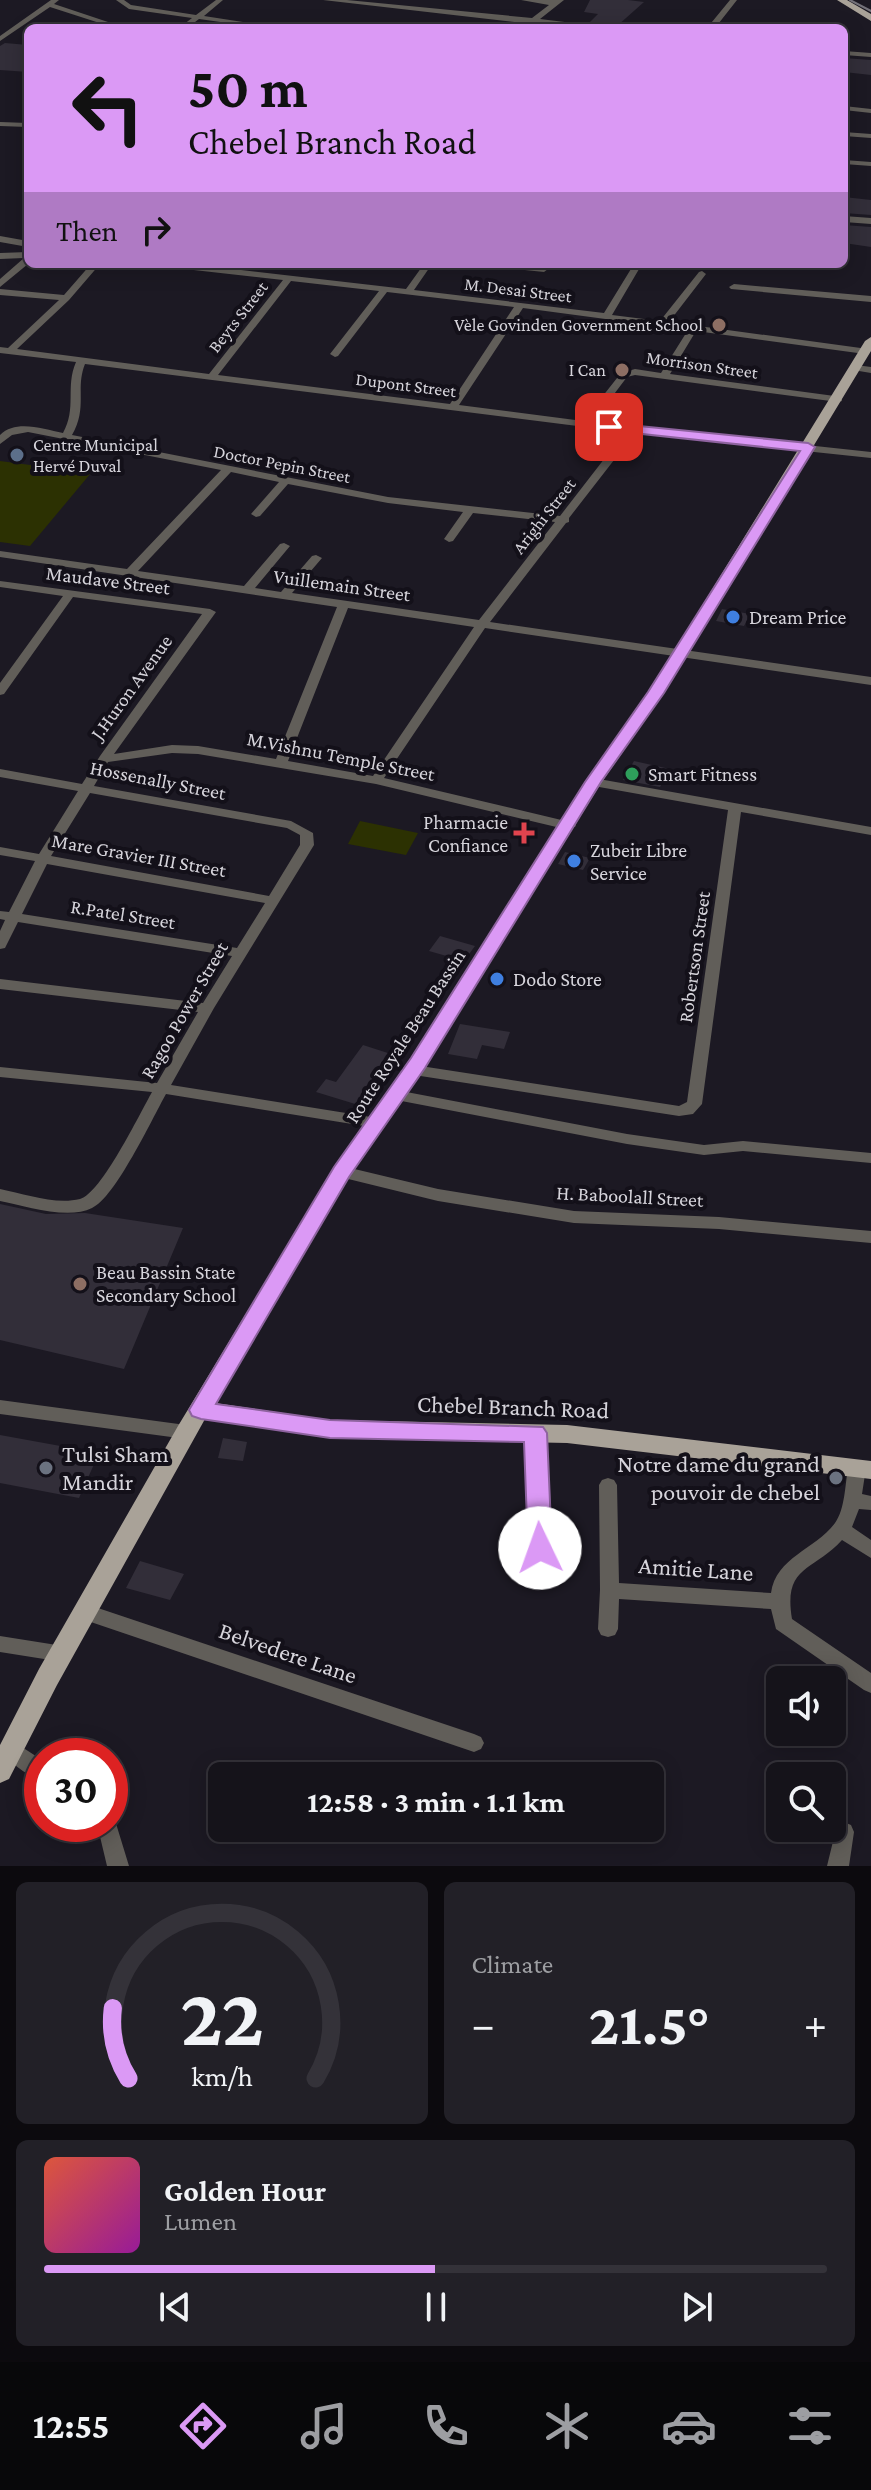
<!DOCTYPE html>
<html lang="en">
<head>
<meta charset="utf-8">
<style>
	:root { --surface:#15131a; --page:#222027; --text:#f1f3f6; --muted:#9d9ea2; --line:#343239; --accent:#db99f5 }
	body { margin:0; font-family:"Crimson Pro",serif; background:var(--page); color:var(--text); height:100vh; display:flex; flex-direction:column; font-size:30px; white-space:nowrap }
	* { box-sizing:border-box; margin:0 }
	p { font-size:26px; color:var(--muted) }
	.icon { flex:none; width:44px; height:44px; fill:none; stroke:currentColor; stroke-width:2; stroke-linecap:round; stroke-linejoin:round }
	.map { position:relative; height:1866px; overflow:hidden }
	.drawer { display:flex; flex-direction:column; gap:16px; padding:16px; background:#0c0a0e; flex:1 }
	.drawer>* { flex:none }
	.guide { position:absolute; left:24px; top:24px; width:824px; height:244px; border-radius:12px; box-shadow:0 4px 20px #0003,0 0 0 2px var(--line); background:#db99f5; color:#111; overflow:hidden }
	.tools { position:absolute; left:766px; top:1666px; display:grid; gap:16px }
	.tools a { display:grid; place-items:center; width:80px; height:80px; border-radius:12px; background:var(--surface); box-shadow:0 4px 20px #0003,0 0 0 2px var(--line); font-size:40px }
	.speed { position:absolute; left:24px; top:1738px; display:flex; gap:16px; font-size:40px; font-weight:700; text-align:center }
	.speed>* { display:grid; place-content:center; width:104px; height:104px; border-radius:50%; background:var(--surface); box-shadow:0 4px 20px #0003,0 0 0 2px var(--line); line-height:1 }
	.speed .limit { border:12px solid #d22; background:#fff; color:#111 }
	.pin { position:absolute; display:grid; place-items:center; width:68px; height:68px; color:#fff; margin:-34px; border-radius:16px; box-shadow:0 4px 12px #0006 }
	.me { position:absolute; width:88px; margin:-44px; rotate:357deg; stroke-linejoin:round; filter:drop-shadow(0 0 6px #0008) }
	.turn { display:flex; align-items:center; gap:28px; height:168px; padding:0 32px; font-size:36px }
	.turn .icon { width:104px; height:104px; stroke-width:2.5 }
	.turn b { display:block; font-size:56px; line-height:68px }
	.then { display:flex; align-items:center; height:76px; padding:0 32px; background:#0003; gap:16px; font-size:30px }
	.big { font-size:60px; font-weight:700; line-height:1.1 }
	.drawer .tile { flex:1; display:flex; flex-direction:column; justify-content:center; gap:12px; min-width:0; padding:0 28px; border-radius:12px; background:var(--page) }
	.drawer .dial { align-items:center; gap:0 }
	.dial svg { height:208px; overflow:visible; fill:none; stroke:var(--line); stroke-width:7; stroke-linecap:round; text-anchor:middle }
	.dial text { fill:var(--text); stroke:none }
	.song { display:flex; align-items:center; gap:24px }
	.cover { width:96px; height:96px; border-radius:12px; background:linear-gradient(135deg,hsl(10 70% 55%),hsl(300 70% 35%)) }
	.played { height:8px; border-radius:4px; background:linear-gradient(90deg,var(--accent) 50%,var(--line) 50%) }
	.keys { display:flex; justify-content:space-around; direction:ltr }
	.heat { display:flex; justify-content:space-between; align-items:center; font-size:44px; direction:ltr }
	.drawer .tiles { flex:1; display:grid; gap:16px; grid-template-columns:1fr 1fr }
	.tile:last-child { grid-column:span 2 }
	.trip { position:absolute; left:208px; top:1762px; width:456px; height:80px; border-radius:12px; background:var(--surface); box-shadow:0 4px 20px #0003,0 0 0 2px var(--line); font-weight:700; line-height:80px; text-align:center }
	.menu { display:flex; height:128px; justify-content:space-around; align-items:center; background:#08080a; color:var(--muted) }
	.menu .icon { width:56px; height:56px }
	.menu .on { color:var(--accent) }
	.menu b { font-size:36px; color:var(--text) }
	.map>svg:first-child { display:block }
	.green { fill:#2c3102 }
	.building { fill:#322e39 }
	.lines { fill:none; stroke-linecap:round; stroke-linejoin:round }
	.minor { fill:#615e59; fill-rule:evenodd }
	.major { fill:#a9a298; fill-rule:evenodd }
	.tram { stroke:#74727a; stroke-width:2 }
	.route { fill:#db99f5; stroke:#8e639f; stroke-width:2 }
	.education-dot { fill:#8d6e63; stroke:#131019; stroke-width:3 }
	.service-dot { fill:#5c6f8a; stroke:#131019; stroke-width:3 }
	.shop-dot { fill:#3f7fe0; stroke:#131019; stroke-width:3 }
	.leisure-dot { fill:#2e9e5b; stroke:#131019; stroke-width:3 }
	.health-dot { fill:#e0444e; stroke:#131019; stroke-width:3 }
	.worship-dot { fill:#6b7280; stroke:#131019; stroke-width:3 }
	.labels { text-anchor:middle; stroke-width:8; stroke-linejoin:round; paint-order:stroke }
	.far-street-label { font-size:18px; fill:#d6d4db; stroke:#131019 }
	.far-poi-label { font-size:18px; fill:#d6d4db; stroke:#131019; text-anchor:end }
	.street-label { font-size:20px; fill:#d6d4db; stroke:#131019 }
	.poi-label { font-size:20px; fill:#d6d4db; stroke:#131019; text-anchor:start }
	.near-street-label { font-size:24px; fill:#d6d4db; stroke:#131019 }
	.near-poi-label { font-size:24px; fill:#d6d4db; stroke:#131019; text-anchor:start }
</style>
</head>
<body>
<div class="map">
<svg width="871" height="1866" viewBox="0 0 871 1866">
	<rect width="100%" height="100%" fill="#1c1923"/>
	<path class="green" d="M0,461L91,473L30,546L0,542Z
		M360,821L418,833L406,855L348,844Z"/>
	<path class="building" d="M590,0H628L644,2L617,26L590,22L598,14L584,12Z
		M5,43L28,45V72L0,70V46Z
		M844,58L871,60V75L844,72Z
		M844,197L871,200V215L844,213Z
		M844,225L871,227V247L844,243Z
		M722,609L750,614L744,626L716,621Z
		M634,761L670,769L660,787L623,780Z
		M565,852L590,858L583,870L558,864Z
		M440,936L475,946L464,961L429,951Z
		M460,1024L510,1032L504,1049L482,1045L477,1059L448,1054Z
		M363,1045L394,1055L368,1092L374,1094L365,1107L316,1092L326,1079L336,1082Z
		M0,1204L46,1214L85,1213L183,1228L124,1369L0,1340Z
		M0,1435L99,1453L79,1498L0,1483Z
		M223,1438L247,1442L243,1461L218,1458Z
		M140,1561L184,1574L170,1600L126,1588Z"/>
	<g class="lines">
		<path class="minor" d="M51,0H59L54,4L126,28H115L50,7L0,41V36Z
			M116,0H124L131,5L196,15L216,0H223L204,16L283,28H263L199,19L187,28H179L192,18L129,9Z
			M323,0H347L532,18L549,5L521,0H564L540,19L614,28L531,24Z
			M730,0H737L715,28H707Z
			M352,22L387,26L391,28L350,25Z
			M844,51L871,53V57L844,55Z
			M844,106L871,109V113L844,110Z
			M0,122L28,123V127L0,126Z
			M844,132L871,134V138L844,136Z
			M844,160L871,162V166L844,164Z
			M844,216L871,218V224L844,222Z
			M0,236L28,241V247L0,242Z
			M28,252V264L0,287V279L24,258L0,259V253Z
			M91,264H100L69,300L17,349L209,374L283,280L167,267L163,264H190L406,289L424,264H432L414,290L604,313L634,264H642L612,315L660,321L699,272L702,271L706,274L669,322L868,349V353L865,354L696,331L670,374L842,397V401L838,402L635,375L627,377L593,422L871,452V458L635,433L569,518V522L566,523L490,622L871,677V685L485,628L384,778L574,823L576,826L569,830L376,784L198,754L172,753L108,762L94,786L291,821L313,833L314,845L214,1008L171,1085L377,1118L382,1119L385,1123L382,1127L377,1128L166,1094C152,1119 115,1198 92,1208C68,1220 25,1206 0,1201V1189C25,1194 55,1205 80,1199C101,1194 140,1113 152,1092L0,1077V1067L157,1083L198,1012L0,989V979L203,1003L232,956L18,922L5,948L0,949V931L5,920L0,919V911L9,912L35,861L0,855V847L39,854L78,791L0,777V769L82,784L100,756L202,614L73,597L4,694L0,695V683L63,596L0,587V581L210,609L216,612L114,754L172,745L198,746L276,759L337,607L0,557V551L127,569L221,470L28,432L12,435L0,444V435C16,419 43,429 63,433C77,408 65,387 76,362L0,353V347L8,348L59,300L0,295V289L64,295ZM291,281L379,291L330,354L335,357L338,356L387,292L514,307L450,404L218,375ZM523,308L688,330L661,373L635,369L621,373L583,421L459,405ZM85,364L625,432L560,516L388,497L72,435C88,407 75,389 85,364ZM231,472L279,482L251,514L256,517L260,516L288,484L388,503L463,512L444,539L449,542L453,541L473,513L555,522L479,620L292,593L322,558L316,555L312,556L281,592L255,588L290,546L284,543L280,544L244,586L138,571ZM348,608L474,627L373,776L288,761ZM90,793L287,828L300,835V845L269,896L51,856ZM47,864L265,903L237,948L22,914Z
			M491,264C509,264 532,262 548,269L544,272L495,267Z
			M734,284L871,296V302L731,289L729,287Z
			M856,365L871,367V373L853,370V366Z
			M593,778L871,827V835L741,812L702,1104L693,1114L679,1116L414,1075L406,1070L414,1065L679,1106L687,1102L728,810L588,785L587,782Z
			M396,1090L627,1134L704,1145L743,1141L871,1153V1163L743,1151L704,1155L627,1144L391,1099L388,1095L391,1091Z
			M342,1166L438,1189L574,1211L719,1217L871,1231V1243L719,1229L574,1223L438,1201L336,1176L334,1172L336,1168Z
			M0,1400L186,1425L192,1427L195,1432L192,1437L186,1439L0,1414Z
			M535,1426L541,1428L544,1433L549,1548L547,1553L540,1556L533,1553L531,1548L526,1433L529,1428Z
			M857,1461L863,1463L866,1468L862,1494L871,1496V1510L859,1509L852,1527L871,1540V1558L842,1540C813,1572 783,1565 792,1619L871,1673V1693L864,1690L776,1629L771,1609L619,1599L618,1629L615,1635L608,1637L601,1635L598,1629L600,1590L599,1485L602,1480L608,1478L614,1480L617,1485L619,1583L771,1593C776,1557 816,1549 835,1523C845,1509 845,1485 848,1468L851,1463Z
			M86,1604L474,1734L481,1737L484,1743L481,1749L474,1752L79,1618L76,1612L79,1606Z
			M0,1636L63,1646L70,1648L73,1654L70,1660L63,1662L0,1652Z
			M11,1740L42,1760V1781C28,1776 8,1762 1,1749L4,1743Z
			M110,1816L114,1817L129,1866H107L97,1824H110Z
			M844,1822L851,1825L854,1832L849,1866H827L837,1825Z"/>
		<path class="major" d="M837,0H847L871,14V21Z
			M871,337V351L664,693L601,783L425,1067L349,1177L215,1403L330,1420L567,1425L871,1461V1479L567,1443L330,1438L205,1419L57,1685L9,1779L0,1783V1745L39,1669L178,1426L335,1167L411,1059L585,782L649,692L865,341Z"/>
		<path class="tram" d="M850,0L871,11"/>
	</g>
	<path class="route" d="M609,423L808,443L815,447L664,693L601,782L425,1068L349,1177L216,1404L330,1420L543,1427L547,1433L552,1548L549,1555L540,1558L531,1555L528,1548L524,1442L330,1438L201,1419L192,1416L189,1410L334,1167L411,1058L585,782L648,692L800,451L605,430L603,427Z"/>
	<g class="education-dot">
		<circle cx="719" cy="325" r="8"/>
		<circle cx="622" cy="370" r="8"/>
		<circle cx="80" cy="1284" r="8"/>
	</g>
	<circle class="service-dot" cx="17" cy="455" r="8"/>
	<g class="shop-dot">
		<circle cx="733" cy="617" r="8"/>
		<circle cx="574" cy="861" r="8"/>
		<circle cx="497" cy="979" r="8"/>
	</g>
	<circle class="leisure-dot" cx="632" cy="774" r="8"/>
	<path class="health-dot" d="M520 821h8v8h8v8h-8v8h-8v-8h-8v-8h8z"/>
	<g class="worship-dot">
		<circle cx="46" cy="1468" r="8"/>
		<circle cx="836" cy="1478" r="8"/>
	</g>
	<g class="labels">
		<g class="far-street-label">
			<text transform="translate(518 290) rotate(7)" y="6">M. Desai Street</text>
			<text transform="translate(238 317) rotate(-52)" y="6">Beyts Street</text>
			<text transform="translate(702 365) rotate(8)" y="6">Morrison Street</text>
			<text transform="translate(406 385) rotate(7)" y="6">Dupont Street</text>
			<text transform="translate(282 464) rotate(11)" y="6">Doctor Pepin Street</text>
			<text transform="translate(544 516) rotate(-52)" y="6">Arighi Street</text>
		</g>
		<g class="far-poi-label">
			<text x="703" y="331">Vèle Govinden Government School</text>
			<text x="606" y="376">I Can</text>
			<text x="33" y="451" text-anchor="start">Centre Municipal<tspan x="33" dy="21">Hervé Duval</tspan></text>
		</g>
		<g class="street-label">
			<text transform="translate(108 580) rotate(7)" y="7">Maudave Street</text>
			<text transform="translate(342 585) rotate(8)" y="7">Vuillemain Street</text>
			<text transform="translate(131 687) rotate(-54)" y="7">J.Huron Avenue</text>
			<text transform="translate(341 756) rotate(11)" y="7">M.Vishnu Temple Street</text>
			<text transform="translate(158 780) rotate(11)" y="7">Hossenally Street</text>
			<text transform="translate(139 855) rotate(10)" y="7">Mare Gravier III Street</text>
			<text transform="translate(123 914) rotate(9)" y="7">R.Patel Street</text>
			<text transform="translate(694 957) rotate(-82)" y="7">Robertson Street</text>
			<text transform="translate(184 1010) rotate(-60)" y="7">Ragoo Power Street</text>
			<text transform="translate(405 1036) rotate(-57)" y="7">Route Royale Beau Bassin</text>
			<text transform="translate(630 1196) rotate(3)" y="7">H. Baboolall Street</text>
		</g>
		<g class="poi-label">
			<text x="749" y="624">Dream Price</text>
			<text x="648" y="781">Smart Fitness</text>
			<text x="508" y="829" text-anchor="end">Pharmacie<tspan x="508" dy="23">Confiance</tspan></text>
			<text x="590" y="857">Zubeir Libre<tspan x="590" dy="23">Service</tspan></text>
			<text x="513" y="986">Dodo Store</text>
			<text x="96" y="1279">Beau Bassin State<tspan x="96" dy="23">Secondary School</tspan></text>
		</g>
		<g class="near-street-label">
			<text transform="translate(513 1407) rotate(2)" y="8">Chebel Branch Road</text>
			<text transform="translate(696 1569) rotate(4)" y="8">Amitie Lane</text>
			<text transform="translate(288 1653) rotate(19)" y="8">Belvedere Lane</text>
		</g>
		<g class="near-poi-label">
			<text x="62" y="1462">Tulsi Sham<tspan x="62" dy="28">Mandir</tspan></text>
			<text x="820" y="1472" text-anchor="end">Notre dame du grand<tspan x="820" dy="28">pouvoir de chebel</tspan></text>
		</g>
	</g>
</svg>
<div class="tools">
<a><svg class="icon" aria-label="sound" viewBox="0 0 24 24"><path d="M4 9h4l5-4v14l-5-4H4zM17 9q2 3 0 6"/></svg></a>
<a><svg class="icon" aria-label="search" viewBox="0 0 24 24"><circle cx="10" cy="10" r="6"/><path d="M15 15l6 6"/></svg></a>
</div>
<div class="speed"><div class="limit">30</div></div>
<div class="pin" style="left:609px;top:427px;background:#d93025"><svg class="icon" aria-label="arrive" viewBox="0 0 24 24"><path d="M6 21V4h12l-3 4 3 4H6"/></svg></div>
<svg class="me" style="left:540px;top:1548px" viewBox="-20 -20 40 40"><circle r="19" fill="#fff"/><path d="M0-13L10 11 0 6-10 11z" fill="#db99f5"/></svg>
<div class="trip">12:58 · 3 min · 1.1 km</div>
<div class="guide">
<div class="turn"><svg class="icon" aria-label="left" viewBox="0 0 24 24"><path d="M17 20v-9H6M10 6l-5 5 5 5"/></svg><div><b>50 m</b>Chebel Branch Road</div></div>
<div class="then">Then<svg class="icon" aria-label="right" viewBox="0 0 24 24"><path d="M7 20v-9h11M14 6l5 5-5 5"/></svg></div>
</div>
</div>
<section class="drawer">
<div class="tiles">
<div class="tile dial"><svg viewBox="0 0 100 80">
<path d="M14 69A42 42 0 1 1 86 69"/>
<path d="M14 69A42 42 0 0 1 8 42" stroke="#db99f5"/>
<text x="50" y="56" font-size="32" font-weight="700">22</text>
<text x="50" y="72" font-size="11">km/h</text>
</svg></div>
<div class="tile"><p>Climate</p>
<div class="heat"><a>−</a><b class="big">21.5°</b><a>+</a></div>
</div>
<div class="tile">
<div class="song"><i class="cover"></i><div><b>Golden Hour</b><p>Lumen</p></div></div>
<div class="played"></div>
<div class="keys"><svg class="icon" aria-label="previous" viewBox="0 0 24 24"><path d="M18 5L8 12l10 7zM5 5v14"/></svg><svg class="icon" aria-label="pause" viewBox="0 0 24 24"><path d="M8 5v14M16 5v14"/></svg><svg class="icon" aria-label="next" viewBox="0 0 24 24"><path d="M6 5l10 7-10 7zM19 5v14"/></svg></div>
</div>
</div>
</section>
<nav class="menu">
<b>12:55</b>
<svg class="icon on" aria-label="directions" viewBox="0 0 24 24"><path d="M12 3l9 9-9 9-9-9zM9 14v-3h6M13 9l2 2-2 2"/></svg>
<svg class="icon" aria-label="music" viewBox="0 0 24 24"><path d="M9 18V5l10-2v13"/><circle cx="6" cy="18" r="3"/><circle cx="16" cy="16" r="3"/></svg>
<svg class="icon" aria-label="phone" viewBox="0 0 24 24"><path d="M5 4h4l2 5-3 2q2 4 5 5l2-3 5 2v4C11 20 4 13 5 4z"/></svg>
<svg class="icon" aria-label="climate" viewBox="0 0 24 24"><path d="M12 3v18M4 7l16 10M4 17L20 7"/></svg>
<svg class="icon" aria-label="car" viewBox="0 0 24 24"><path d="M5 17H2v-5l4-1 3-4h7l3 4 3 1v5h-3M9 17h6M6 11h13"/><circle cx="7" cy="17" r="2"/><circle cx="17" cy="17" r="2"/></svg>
<svg class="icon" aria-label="filters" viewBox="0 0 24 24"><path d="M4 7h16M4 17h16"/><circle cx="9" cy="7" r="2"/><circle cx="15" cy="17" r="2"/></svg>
</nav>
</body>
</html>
